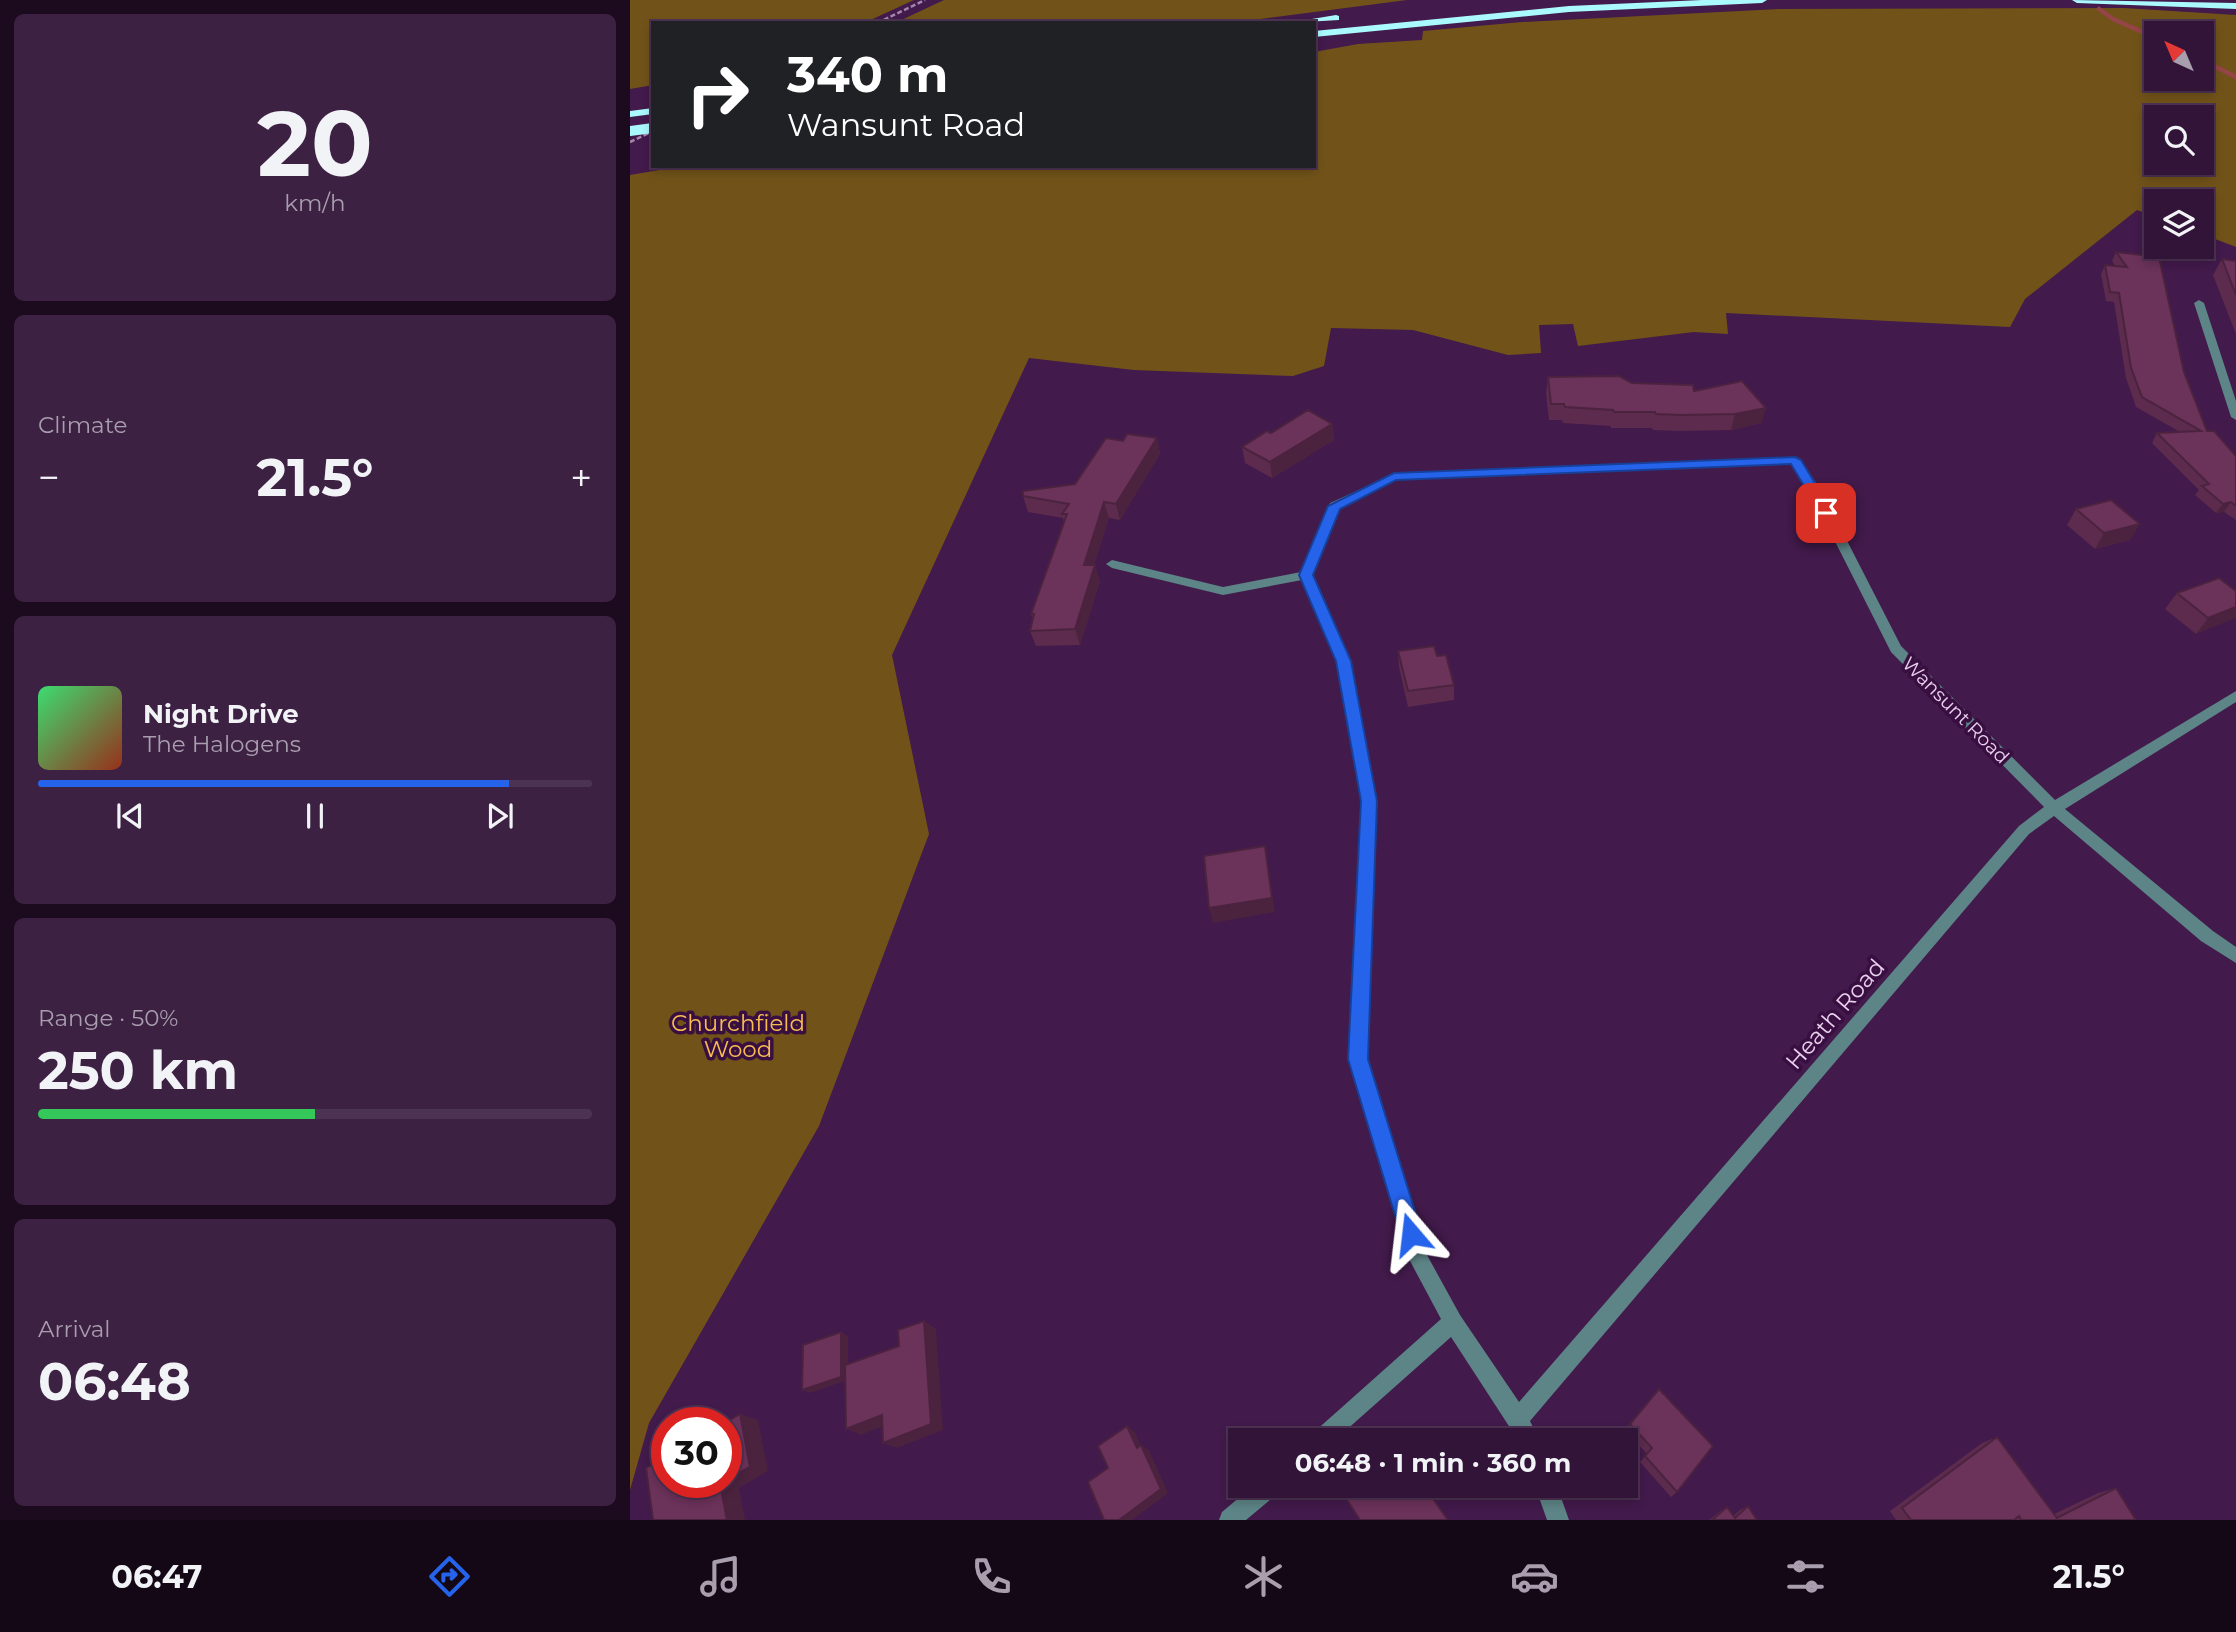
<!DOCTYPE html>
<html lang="en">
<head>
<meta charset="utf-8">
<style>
	:root { --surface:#321438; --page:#3d2143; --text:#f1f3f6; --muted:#a89eae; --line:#4d3353; --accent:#2563eb }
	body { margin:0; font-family:Montserrat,sans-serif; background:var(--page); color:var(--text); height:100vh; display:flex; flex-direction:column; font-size:26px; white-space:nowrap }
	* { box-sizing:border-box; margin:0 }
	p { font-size:23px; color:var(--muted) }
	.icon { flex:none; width:38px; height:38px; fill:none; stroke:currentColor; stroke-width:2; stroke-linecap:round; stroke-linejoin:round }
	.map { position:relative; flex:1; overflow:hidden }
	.details { display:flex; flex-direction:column; gap:14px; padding:14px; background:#1c0b1f; width:630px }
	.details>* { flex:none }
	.guide { position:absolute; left:21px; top:21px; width:665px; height:147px; border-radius:0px; box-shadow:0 4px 10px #0003,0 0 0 2px var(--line); background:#202124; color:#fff; overflow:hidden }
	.needle { width:46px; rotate:316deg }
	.tools { position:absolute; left:1514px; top:21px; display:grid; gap:14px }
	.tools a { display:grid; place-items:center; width:70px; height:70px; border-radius:0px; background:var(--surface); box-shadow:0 4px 10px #0003,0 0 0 2px var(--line); font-size:35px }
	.speed { position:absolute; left:21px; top:1407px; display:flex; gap:14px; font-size:35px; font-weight:700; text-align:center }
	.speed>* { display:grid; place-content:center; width:91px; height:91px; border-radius:50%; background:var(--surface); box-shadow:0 4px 10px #0003,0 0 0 2px var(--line); line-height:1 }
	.speed .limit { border:10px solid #d22; background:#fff; color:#111 }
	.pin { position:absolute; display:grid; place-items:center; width:60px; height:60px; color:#fff; margin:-30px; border-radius:14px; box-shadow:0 4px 10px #0006 }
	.me { position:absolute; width:77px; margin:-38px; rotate:343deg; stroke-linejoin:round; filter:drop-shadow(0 0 5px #0008) }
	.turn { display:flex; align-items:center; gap:24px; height:147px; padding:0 21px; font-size:32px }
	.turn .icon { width:91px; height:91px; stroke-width:2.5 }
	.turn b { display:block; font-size:49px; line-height:60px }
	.big { font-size:52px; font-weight:700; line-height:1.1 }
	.details .tile { flex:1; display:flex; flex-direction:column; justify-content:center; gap:10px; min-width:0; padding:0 24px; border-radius:10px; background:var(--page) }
	.details .dial { align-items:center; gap:0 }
	.dial b { font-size:91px; line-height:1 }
	.song { display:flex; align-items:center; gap:21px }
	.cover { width:84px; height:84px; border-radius:10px; background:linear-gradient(135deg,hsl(140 70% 55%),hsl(10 70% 35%)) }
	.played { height:7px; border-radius:4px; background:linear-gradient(90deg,var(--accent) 85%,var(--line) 85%) }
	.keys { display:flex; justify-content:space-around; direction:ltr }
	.heat { display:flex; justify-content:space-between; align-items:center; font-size:38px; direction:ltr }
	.charge { height:10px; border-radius:5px; background:linear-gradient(90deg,#34c759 50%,var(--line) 0) }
	.trip { position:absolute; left:598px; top:1428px; width:410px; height:70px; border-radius:0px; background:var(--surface); box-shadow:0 4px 10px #0003,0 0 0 2px var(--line); font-weight:700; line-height:70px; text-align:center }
	.menu { display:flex; height:112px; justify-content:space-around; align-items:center; background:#140816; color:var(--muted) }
	.menu .icon { width:49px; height:49px }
	.menu .selected { color:var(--accent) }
	.menu b { font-size:32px; color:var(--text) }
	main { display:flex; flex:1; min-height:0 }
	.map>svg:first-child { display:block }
	.green { fill:#715319; fill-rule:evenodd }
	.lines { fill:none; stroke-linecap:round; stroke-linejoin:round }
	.stream { stroke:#954447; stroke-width:4.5 }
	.street { fill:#5d8486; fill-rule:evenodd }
	.highway { fill:#aaf9fd; fill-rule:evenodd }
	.rail { stroke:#a586ab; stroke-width:2.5; stroke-dasharray:5 2.5; stroke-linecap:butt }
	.highway-bridge { stroke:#aaf9fd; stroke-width:10 }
	.wall { fill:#5c2b4d }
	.shaded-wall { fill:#4b233f }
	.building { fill:#6b325a; stroke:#4b233f; stroke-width:2 }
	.route { fill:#2563eb; stroke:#184099; stroke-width:2 }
	.labels { text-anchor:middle; stroke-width:7; stroke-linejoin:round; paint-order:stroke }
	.street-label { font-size:19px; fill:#e9d1ee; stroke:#380f40 }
	.near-street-label { font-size:23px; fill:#e9d1ee; stroke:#380f40 }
	.near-park-label { font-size:23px; fill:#f7bd52; stroke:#380f40 }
</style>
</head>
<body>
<main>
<section class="details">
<div class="tile dial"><b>20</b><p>km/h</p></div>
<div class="tile"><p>Climate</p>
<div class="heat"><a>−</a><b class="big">21.5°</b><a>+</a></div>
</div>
<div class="tile">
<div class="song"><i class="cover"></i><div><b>Night Drive</b><p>The Halogens</p></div></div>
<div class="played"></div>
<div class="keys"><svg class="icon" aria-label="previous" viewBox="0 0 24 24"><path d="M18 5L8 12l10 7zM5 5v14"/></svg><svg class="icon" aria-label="pause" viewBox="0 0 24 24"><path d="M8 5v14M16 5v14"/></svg><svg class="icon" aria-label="next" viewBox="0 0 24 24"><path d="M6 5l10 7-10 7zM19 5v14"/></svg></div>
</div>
<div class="tile"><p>Range · 50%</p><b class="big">250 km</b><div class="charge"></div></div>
<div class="tile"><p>Arrival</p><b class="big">06:48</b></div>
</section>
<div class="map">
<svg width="1606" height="1520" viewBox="0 0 1606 1520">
	<rect width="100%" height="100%" fill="#421a4b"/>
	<path class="green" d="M0,0H284L234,23H23V85L0,89Z
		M314,0H777L599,23H265Z
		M1494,8L1606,15V247L1572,234V201H1526V217L1507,210L1395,299L1380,327L1096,313L1098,334L1064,332L948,346L943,324L909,325L911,353L878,355L783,330L701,328L694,366L663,376L504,370L399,358L262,655L299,834L189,1126L19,1423L0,1490V175L53,166H684V52L728,44L792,40L793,31L892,22L1149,9ZM1526,33H1572V79H1526ZM1526,117H1572V163H1526Z"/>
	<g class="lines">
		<path class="stream" d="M1469,9L1483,19L1526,38
			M1572,60L1606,77"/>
		<path class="street" d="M1569,300L1574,303L1606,401V420L1601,417L1564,303Z
			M1165,457L1169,458L1191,490L1271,646L1425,800L1606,691V702L1435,809L1583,931L1606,947V963L1571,941L1424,816L1399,834L900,1421L909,1440H888L821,1337L705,1440H680L683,1433L811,1319L779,1259L719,1059L732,801L707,661L672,580L593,595L482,568L476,564L482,560L593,587L671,572L700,503L764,474ZM1162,463L1179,490L1261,652L1414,807L1389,826L889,1402L830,1315L797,1255L737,1059L746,801L719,661L682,575L709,508L766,480Z
			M623,1486H650L647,1494L616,1520H589L592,1512Z
			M905,1486H927L939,1520H917Z"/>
		<path class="highway" d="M1072,0H1137L1132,3L939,12L684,37V31L939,6Z
			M1442,0L1606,3V9L1447,3Z
			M706,15L709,16V20L658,23Z
			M23,108V114L0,117V111Z"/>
		<path class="rail" d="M247,23L295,0
			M0,142L23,131"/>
		<path class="highway-bridge" d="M0,131L23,128"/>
	</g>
	<path class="wall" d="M1486,252L1529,257L1554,372L1577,431L1606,456V520L1594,512L1586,513L1565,495L1569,490L1522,443L1527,433L1550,432L1506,407L1496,378L1484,302L1476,301L1471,274L1475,265L1485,266L1482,261Z
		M1592,259L1606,261V334L1583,275Z
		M918,377L1002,383L1064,391L1132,423L1101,430L1049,431L1023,430L1022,428H981V426L933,423L932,420H919L916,393Z
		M702,424L704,440L642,478L615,463L612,447L641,433Z
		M527,438L530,454L490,520L479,518L464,565L470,581L450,645L406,646L400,631L403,620L401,614L434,522L433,518L398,512L393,496L445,484Z
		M1446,509L1500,540L1465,549L1437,525Z
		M1606,591L1566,634L1535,609L1547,593Z
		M768,651L807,656L824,685V700L778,707L769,667Z
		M1029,1389L1047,1492L1041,1497L1010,1462L1017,1454L995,1430Z
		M1367,1437L1424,1514L1468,1493L1486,1488L1506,1520H1266L1260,1511L1352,1443Z
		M1118,1506L1127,1520H1079L1090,1511L1097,1507L1103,1516L1110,1510Z"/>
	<path class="shaded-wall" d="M1136,408L1132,423L1101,430L1105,414Z
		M702,424L704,440L642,478L640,462Z
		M527,438L530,454L490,520L486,504Z
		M474,502L479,518L459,581L454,565Z
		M1601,502L1594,512L1586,513L1593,504Z
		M1510,524L1500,540L1465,549L1474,533Z
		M465,565L470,581L450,645L445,629Z
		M1606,607V618L1566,634L1578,618Z
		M635,846L645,912L583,923L579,908Z
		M294,1321L306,1329L313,1430L267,1448L253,1443Z
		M211,1332L218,1336V1380L180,1393L172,1390Z
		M110,1414L128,1420L138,1471L109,1488L115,1520H97L90,1483L96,1482Z
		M252,1415L265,1421L231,1435L216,1429Z
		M497,1426L505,1432L514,1453L507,1448Z
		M511,1445L519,1450L538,1493L502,1520H489Z"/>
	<path class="building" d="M1486,252L1529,257L1554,372L1577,431H1584L1606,456V506L1601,502L1593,504L1572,486L1579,484L1527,433L1571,431L1512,397L1501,368L1489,293L1480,292L1475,265L1497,267Z
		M1592,259L1606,261V295Z
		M989,376L1002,383L1063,385L1064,391L1112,381L1136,408L1105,414L1052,415L1026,414L1025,412H984L983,410L935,407L934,404H921L918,377Z
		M678,410L702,424L640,462L612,447L637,431L641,433Z
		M497,434L527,438L486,504L474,502L454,565H465L445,629L400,631L404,614H401L437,514H432L439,504L393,496V491L445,484L476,438L493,441Z
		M1481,500L1510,524L1474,533L1446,509Z
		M1589,578L1606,591V607L1578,618L1547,593Z
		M804,646L807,656L816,655L824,685L778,691L768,651Z
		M635,846L642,898L579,908L574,856Z
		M294,1321L301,1424L253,1443L252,1415L216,1429L215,1365L269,1346L268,1330Z
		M211,1332V1377L172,1390L173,1345Z
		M1029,1389L1083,1446L1047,1492L1015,1456L1022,1448L1000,1424Z
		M110,1414L120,1467L96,1480V1423H95Z
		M497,1426L507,1448L511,1445L531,1489L489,1520H474L458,1482L478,1468L468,1446Z
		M758,1433L762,1440H750Z
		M1367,1437L1427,1518L1486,1488L1506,1520H1391L1389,1516L1384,1520H1281L1272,1508Z
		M37,1456V1482H92L90,1483L97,1520H23L16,1468Z
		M708,1486H794L818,1520H730Z
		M1118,1506L1127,1520H1082L1097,1507L1105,1518Z"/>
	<path class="route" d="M1165,457L1171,460L1203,513L1201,516H1192L1161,464L766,480L710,509L683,575L721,661L747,801L738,1059L792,1234L788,1242L781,1245L773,1242L718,1059L731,801L706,661L669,575L698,506L764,473Z"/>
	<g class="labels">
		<g class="street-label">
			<text transform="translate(1326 710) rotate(45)" y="7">Wansunt Road</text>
		</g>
		<g class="near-street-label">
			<text transform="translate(1205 1014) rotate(-49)" y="8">Heath Road</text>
		</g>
		<g class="near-park-label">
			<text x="108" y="1031">Churchfield<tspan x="108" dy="26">Wood</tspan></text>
		</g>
	</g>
</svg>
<div class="tools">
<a><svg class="needle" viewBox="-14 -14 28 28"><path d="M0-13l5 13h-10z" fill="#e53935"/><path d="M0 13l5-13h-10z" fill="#a89eae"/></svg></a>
<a><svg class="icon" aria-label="search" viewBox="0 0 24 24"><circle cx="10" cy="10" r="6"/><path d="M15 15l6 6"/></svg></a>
<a><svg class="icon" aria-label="layers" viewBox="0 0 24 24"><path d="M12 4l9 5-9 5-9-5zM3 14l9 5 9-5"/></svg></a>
</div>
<div class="speed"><div class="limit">30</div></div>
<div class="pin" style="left:1196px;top:513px;background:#d93025"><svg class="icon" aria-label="arrive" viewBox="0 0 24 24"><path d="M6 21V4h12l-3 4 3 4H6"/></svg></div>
<svg class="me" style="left:781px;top:1234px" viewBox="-20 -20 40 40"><path d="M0-17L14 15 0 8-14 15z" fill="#2563eb" stroke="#fff" stroke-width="4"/></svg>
<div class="trip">06:48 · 1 min · 360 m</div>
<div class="guide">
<div class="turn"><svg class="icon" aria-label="right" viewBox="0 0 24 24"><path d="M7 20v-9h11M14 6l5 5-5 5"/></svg><div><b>340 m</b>Wansunt Road</div></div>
</div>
</div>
</main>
<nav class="menu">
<b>06:47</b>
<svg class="icon selected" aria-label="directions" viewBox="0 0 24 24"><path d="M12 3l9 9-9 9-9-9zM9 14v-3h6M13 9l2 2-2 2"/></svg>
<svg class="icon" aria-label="music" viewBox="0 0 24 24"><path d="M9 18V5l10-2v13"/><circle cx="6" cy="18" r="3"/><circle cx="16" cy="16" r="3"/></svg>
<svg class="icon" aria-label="phone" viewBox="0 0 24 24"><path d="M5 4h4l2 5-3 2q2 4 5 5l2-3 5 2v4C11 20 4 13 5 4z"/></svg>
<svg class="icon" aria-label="climate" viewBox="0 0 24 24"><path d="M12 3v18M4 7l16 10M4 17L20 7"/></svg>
<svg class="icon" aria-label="car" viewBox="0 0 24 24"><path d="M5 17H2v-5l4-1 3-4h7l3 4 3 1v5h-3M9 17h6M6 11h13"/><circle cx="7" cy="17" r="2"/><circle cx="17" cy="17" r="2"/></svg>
<svg class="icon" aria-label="filters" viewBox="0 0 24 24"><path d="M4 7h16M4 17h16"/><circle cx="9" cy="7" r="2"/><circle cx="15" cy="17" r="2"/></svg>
<b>21.5°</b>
</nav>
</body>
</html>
